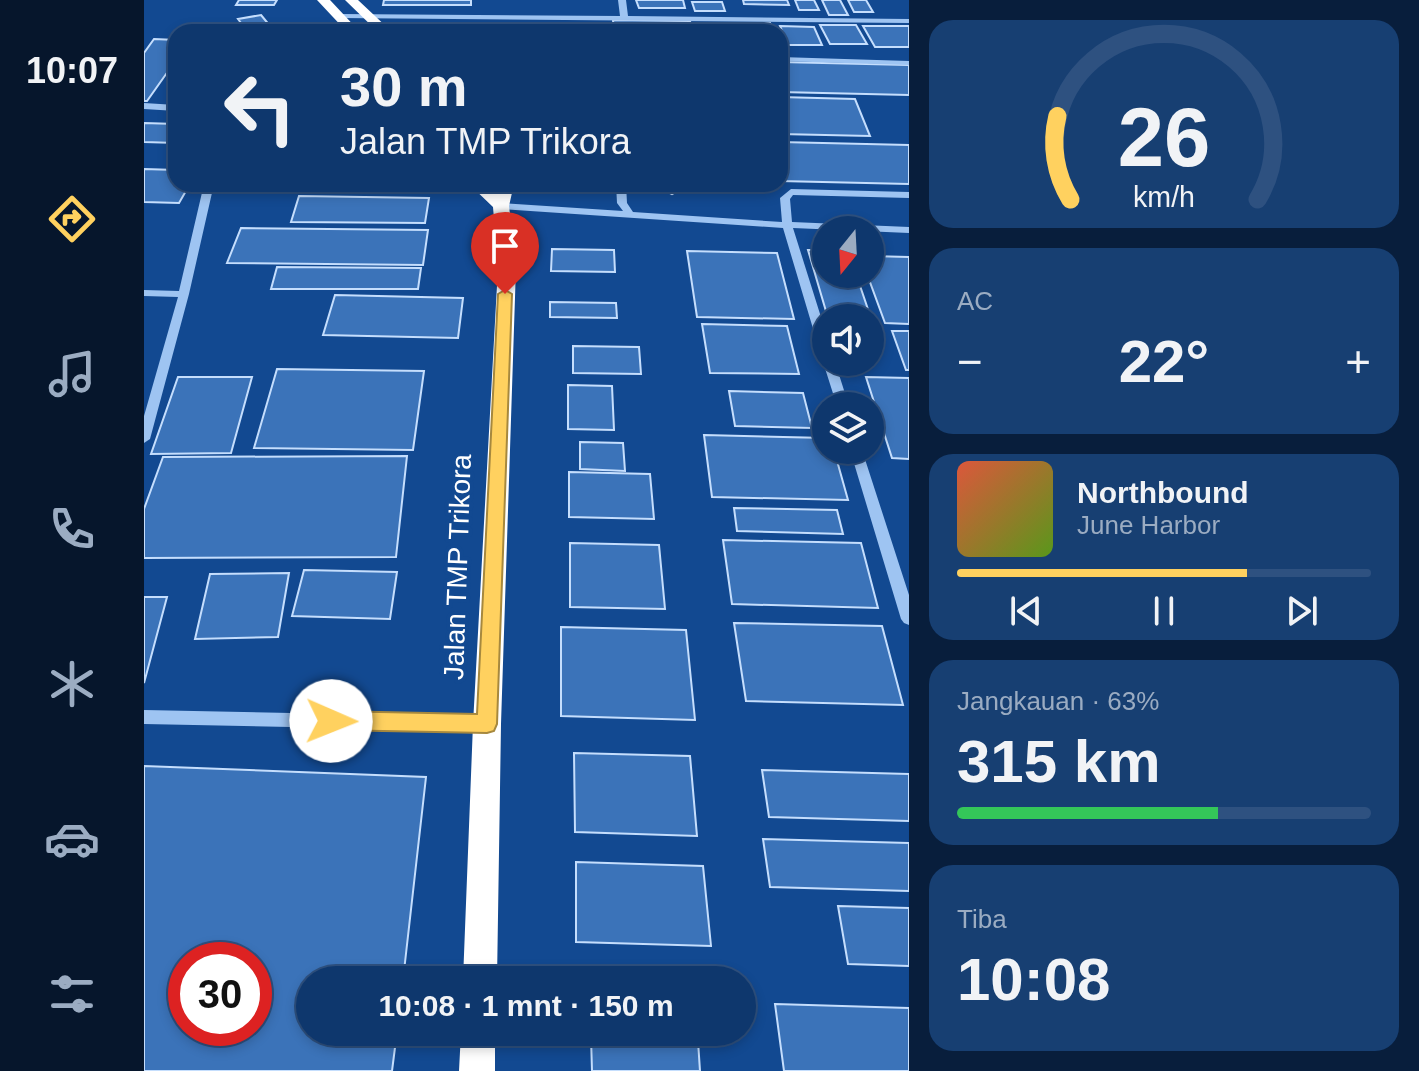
<!DOCTYPE html>
<html lang="id">
<head>
<meta charset="utf-8">
<style>
	:root { --surface:#0e376d; --page:#173f72; --text:#f1f3f6; --muted:#9bacc2; --line:#2e5180; --accent:#ffd15f }
	body { margin:0; font-family:Helvetica,sans-serif; background:var(--page); color:var(--text); height:100vh; display:flex; flex-direction:column; font-size:30px; white-space:nowrap }
	* { box-sizing:border-box; margin:0 }
	p { font-size:26px; color:var(--muted) }
	.icon { flex:none; width:44px; height:44px; fill:none; stroke:currentColor; stroke-width:2; stroke-linecap:round; stroke-linejoin:round }
	.map { position:relative; flex:1; overflow:hidden }
	.side { display:flex; flex-direction:column; gap:20px; padding:20px; background:#081e3c; width:510px }
	.side>* { flex:none }
	.top-card { position:absolute; left:24px; top:24px; width:620px; height:168px; border-radius:24px; box-shadow:0 4px 12px #0003,0 0 0 2px var(--line); background:#0e376d; color:var(--text); overflow:hidden }
	.needle { width:52px; rotate:198deg }
	.fabs { position:absolute; left:668px; top:216px; display:grid; gap:16px }
	.fabs a { display:grid; place-items:center; width:72px; height:72px; border-radius:50%; background:var(--surface); box-shadow:0 4px 12px #0003,0 0 0 2px var(--line); font-size:40px }
	.speed { position:absolute; left:24px; top:942px; display:flex; gap:16px; font-size:40px; font-weight:700; text-align:center }
	.speed>* { display:grid; place-content:center; width:104px; height:104px; border-radius:50%; background:var(--surface); box-shadow:0 4px 12px #0003,0 0 0 2px var(--line); line-height:1 }
	.speed .limit { border:12px solid #d22; background:#fff; color:#111 }
	.pin { position:absolute; display:grid; place-items:center; width:68px; height:68px; color:#fff; margin:-82px -34px; border-radius:50% 50% 50% 0; rotate:-45deg; box-shadow:0 0 8px #0007 }
	.pin .icon { rotate:45deg }
	.me { position:absolute; width:88px; margin:-44px; rotate:91deg; stroke-linejoin:round; filter:drop-shadow(0 0 6px #0008) }
	.turn { display:flex; align-items:center; gap:28px; height:168px; padding:0 40px; font-size:36px }
	.turn .icon { width:104px; height:104px; stroke-width:2.5 }
	.turn b { display:block; font-size:56px; line-height:68px }
	.big { font-size:60px; font-weight:700; line-height:1.1 }
	.side .card { flex:1; display:flex; flex-direction:column; justify-content:center; gap:12px; min-width:0; padding:0 28px; border-radius:24px; background:var(--page) }
	.side .dial { align-items:center; gap:0 }
	.dial svg { height:208px; overflow:visible; fill:none; stroke:var(--line); stroke-width:7; stroke-linecap:round; text-anchor:middle }
	.dial text { fill:var(--text); stroke:none }
	.song { display:flex; align-items:center; gap:24px }
	.cover { width:96px; height:96px; border-radius:12px; background:linear-gradient(135deg,hsl(10 70% 55%),hsl(90 70% 35%)) }
	.played { height:8px; border-radius:4px; background:linear-gradient(90deg,var(--accent) 70%,var(--line) 70%) }
	.keys { display:flex; justify-content:space-around; direction:ltr }
	.heat { display:flex; justify-content:space-between; align-items:center; font-size:44px; direction:ltr }
	.charge { height:12px; border-radius:6px; background:linear-gradient(90deg,#34c759 63%,var(--line) 0) }
	.trip { position:absolute; left:152px; top:966px; width:460px; height:80px; border-radius:40px; background:var(--surface); box-shadow:0 4px 12px #0003,0 0 0 2px var(--line); font-weight:700; line-height:80px; text-align:center }
	main { display:flex; flex:1; min-height:0 }
	.menu { display:flex; flex-direction:column; width:144px; justify-content:space-around; align-items:center; background:#06162c; color:var(--muted) }
	.menu .icon { width:56px; height:56px }
	.menu .active { color:var(--accent) }
	.menu b { font-size:36px; color:var(--text) }
	.map>svg:first-child { display:block }
	.building { fill:#3b73b9; stroke:#c5defd; stroke-width:2; fill-rule:evenodd }
	.lines { fill:none; stroke-linecap:round; stroke-linejoin:round }
	.minor { fill:#9ec4f2; fill-rule:evenodd }
	.highway { fill:#fff; fill-rule:evenodd }
	.route { fill:#ffd15f; stroke:#a6883e; stroke-width:2 }
	.labels { text-anchor:middle; stroke-width:8; stroke-linejoin:round; paint-order:stroke }
	.street-label { font-size:28px; fill:#fff; stroke:#124991 }
</style>
</head>
<body>
<main>
<nav class="menu">
<b>10:07</b>
<svg class="icon active" aria-label="directions" viewBox="0 0 24 24"><path d="M12 3l9 9-9 9-9-9zM9 14v-3h6M13 9l2 2-2 2"/></svg>
<svg class="icon" aria-label="music" viewBox="0 0 24 24"><path d="M9 18V5l10-2v13"/><circle cx="6" cy="18" r="3"/><circle cx="16" cy="16" r="3"/></svg>
<svg class="icon" aria-label="phone" viewBox="0 0 24 24"><path d="M5 4h4l2 5-3 2q2 4 5 5l2-3 5 2v4C11 20 4 13 5 4z"/></svg>
<svg class="icon" aria-label="climate" viewBox="0 0 24 24"><path d="M12 3v18M4 7l16 10M4 17L20 7"/></svg>
<svg class="icon" aria-label="car" viewBox="0 0 24 24"><path d="M5 17H2v-5l4-1 3-4h7l3 4 3 1v5h-3M9 17h6M6 11h13"/><circle cx="7" cy="17" r="2"/><circle cx="17" cy="17" r="2"/></svg>
<svg class="icon" aria-label="filters" viewBox="0 0 24 24"><path d="M4 7h16M4 17h16"/><circle cx="9" cy="7" r="2"/><circle cx="15" cy="17" r="2"/></svg>
</nav>
<div class="map">
<svg width="765" height="1071" viewBox="0 0 765 1071">
	<rect width="100%" height="100%" fill="#124991"/>
	<path class="building" d="M95,0H133L130,5H92Z
		M240,0H327V5H239Z
		M492,0H539L541,8H495Z
		M599,0H643L645,5L600,4Z
		M651,0H670L675,10H655Z
		M678,0H696L704,15H685Z
		M704,0H722L729,12H710Z
		M548,2H578L581,11H551Z
		M117,15L131,32H104L94,19Z
		M469,20L546,21L548,32H470Z
		M559,23L593,24L594,32H561Z
		M595,23H626L631,32H599Z
		M676,25H712L723,44H686Z
		M636,26L670,27L678,45H644Z
		M719,26H765V47H731Z
		M10,39L32,40V60L3,101H0V53Z
		M636,62L765,65V95L636,92Z
		M636,97L711,99L726,136L636,134Z
		M0,123L32,124V143L0,142Z
		M636,142L765,145V184L636,181Z
		M0,169L32,170V184H46L35,203L0,202Z
		M155,184H279L277,190L154,187Z
		M508,184H546L528,194Z
		M155,196L285,198L281,223L147,222Z
		M97,228L284,230L279,265L83,263Z
		M408,249L470,250L471,272L407,271Z
		M664,250H682V274H712L731,330H726V318H684Z
		M543,251L633,253L650,319L553,317Z
		M726,256L765,257V324L741,323L723,274H726Z
		M133,267L277,268L274,289H127Z
		M191,295L319,298L314,338L179,335Z
		M406,302L472,303L473,318L406,317Z
		M558,324L643,326L655,374L566,373Z
		M748,331H765V370H762Z
		M429,346L495,347L497,374L429,373Z
		M133,369L280,371L269,450L110,448Z
		M34,377H108L87,453L7,454Z
		M722,377L765,378V459L748,458Z
		M424,385L468,386L470,430L424,429Z
		M585,391L659,393L668,428L591,426Z
		M560,435L682,438V450H690L704,500L568,497Z
		M436,442L479,443L481,471L436,469Z
		M263,456L252,557L0,558V509L19,457Z
		M425,472L506,474L510,519L425,517Z
		M590,508L693,510L699,534L593,531Z
		M579,540L717,543L734,608L588,604Z
		M426,543L515,545L521,609L426,607Z
		M160,570L253,572L246,619L148,616Z
		M145,573L134,637L51,639L66,574Z
		M0,597H23L0,683Z
		M590,623L738,626L759,705L602,701Z
		M417,627L542,630L551,720L417,716Z
		M430,753L546,756L553,836L431,832Z
		M0,766L282,777L259,980H166V1032H253L248,1071H0ZM42,960H110V1028H42Z
		M618,770L765,774V821L625,817Z
		M619,839L765,843V891L626,887Z
		M432,862L559,866L567,946L432,942Z
		M694,906L765,908V966L704,964Z
		M631,1004L765,1008V1071H640Z
		M447,1037L554,1041L556,1071H448Z"/>
	<g class="lines">
		<path class="minor" d="M474,0H482L484,16L765,19V23L195,18L191,16L195,14L476,16Z
			M636,57L765,61V65L636,61Z
			M0,103L32,105V111L0,109Z
			M60,184H70L45,294L6,439L0,443V416L34,297L0,296V290L35,291Z
			M472,184H482L483,203L489,212L638,222L636,198L647,189L765,192V198L649,195L646,199L648,222L765,227V233L649,228L682,333V356L676,352L639,228L357,209L352,206L357,203L479,211L473,203Z
			M682,359V362H691L705,406H693L679,362Z
			M706,450H718L765,595V625L760,623L757,619Z
			M0,710L343,717L349,719L351,724L349,729L343,731L0,724Z"/>
		<path class="highway" d="M173,0H186L216,32H203Z
			M201,0H214L248,32H234Z
			M325,184H343L352,192L354,184H370L365,206L372,267L357,724L353,980H319L329,724L354,267L349,207Z
			M317,1032H351V1071H315Z"/>
	</g>
	<path class="route" d="M361,290L368,294L353,724L350,731L343,733L187,730L179,727L176,721L179,714L187,711L333,714L354,294Z"/>
	<g class="labels">
		<g class="street-label">
			<text transform="translate(313 567) rotate(-88)" y="10">Jalan TMP Trikora</text>
		</g>
	</g>
</svg>
<div class="fabs">
<a><svg class="needle" viewBox="-14 -14 28 28"><path d="M0-13l5 13h-10z" fill="#e53935"/><path d="M0 13l5-13h-10z" fill="#9bacc2"/></svg></a>
<a><svg class="icon" aria-label="sound" viewBox="0 0 24 24"><path d="M4 9h4l5-4v14l-5-4H4zM17 9q2 3 0 6"/></svg></a>
<a><svg class="icon" aria-label="layers" viewBox="0 0 24 24"><path d="M12 4l9 5-9 5-9-5zM3 14l9 5 9-5"/></svg></a>
</div>
<div class="speed"><div class="limit">30</div></div>
<div class="pin" style="left:361px;top:294px;background:#d93025"><svg class="icon" aria-label="arrive" viewBox="0 0 24 24"><path d="M6 21V4h12l-3 4 3 4H6"/></svg></div>
<svg class="me" style="left:187px;top:721px" viewBox="-20 -20 40 40"><circle r="19" fill="#fff"/><path d="M0-13L10 11 0 6-10 11z" fill="#ffd15f"/></svg>
<div class="trip">10:08 · 1 mnt · 150 m</div>
<div class="top-card">
<div class="turn"><svg class="icon" aria-label="left" viewBox="0 0 24 24"><path d="M17 20v-9H6M10 6l-5 5 5 5"/></svg><div><b>30 m</b>Jalan TMP Trikora</div></div>
</div>
</div>
<section class="side">
<div class="card dial"><svg viewBox="0 0 100 80">
<path d="M14 69A42 42 0 1 1 86 69"/>
<path d="M14 69A42 42 0 0 1 9 37" stroke="#ffd15f"/>
<text x="50" y="56" font-size="32" font-weight="700">26</text>
<text x="50" y="72" font-size="11">km/h</text>
</svg></div>
<div class="card"><p>AC</p>
<div class="heat"><a>−</a><b class="big">22°</b><a>+</a></div>
</div>
<div class="card">
<div class="song"><i class="cover"></i><div><b>Northbound</b><p>June Harbor</p></div></div>
<div class="played"></div>
<div class="keys"><svg class="icon" aria-label="previous" viewBox="0 0 24 24"><path d="M18 5L8 12l10 7zM5 5v14"/></svg><svg class="icon" aria-label="pause" viewBox="0 0 24 24"><path d="M8 5v14M16 5v14"/></svg><svg class="icon" aria-label="next" viewBox="0 0 24 24"><path d="M6 5l10 7-10 7zM19 5v14"/></svg></div>
</div>
<div class="card"><p>Jangkauan · 63%</p><b class="big">315 km</b><div class="charge"></div></div>
<div class="card"><p>Tiba</p><b class="big">10:08</b></div>
</section>
</main>
</body>
</html>
